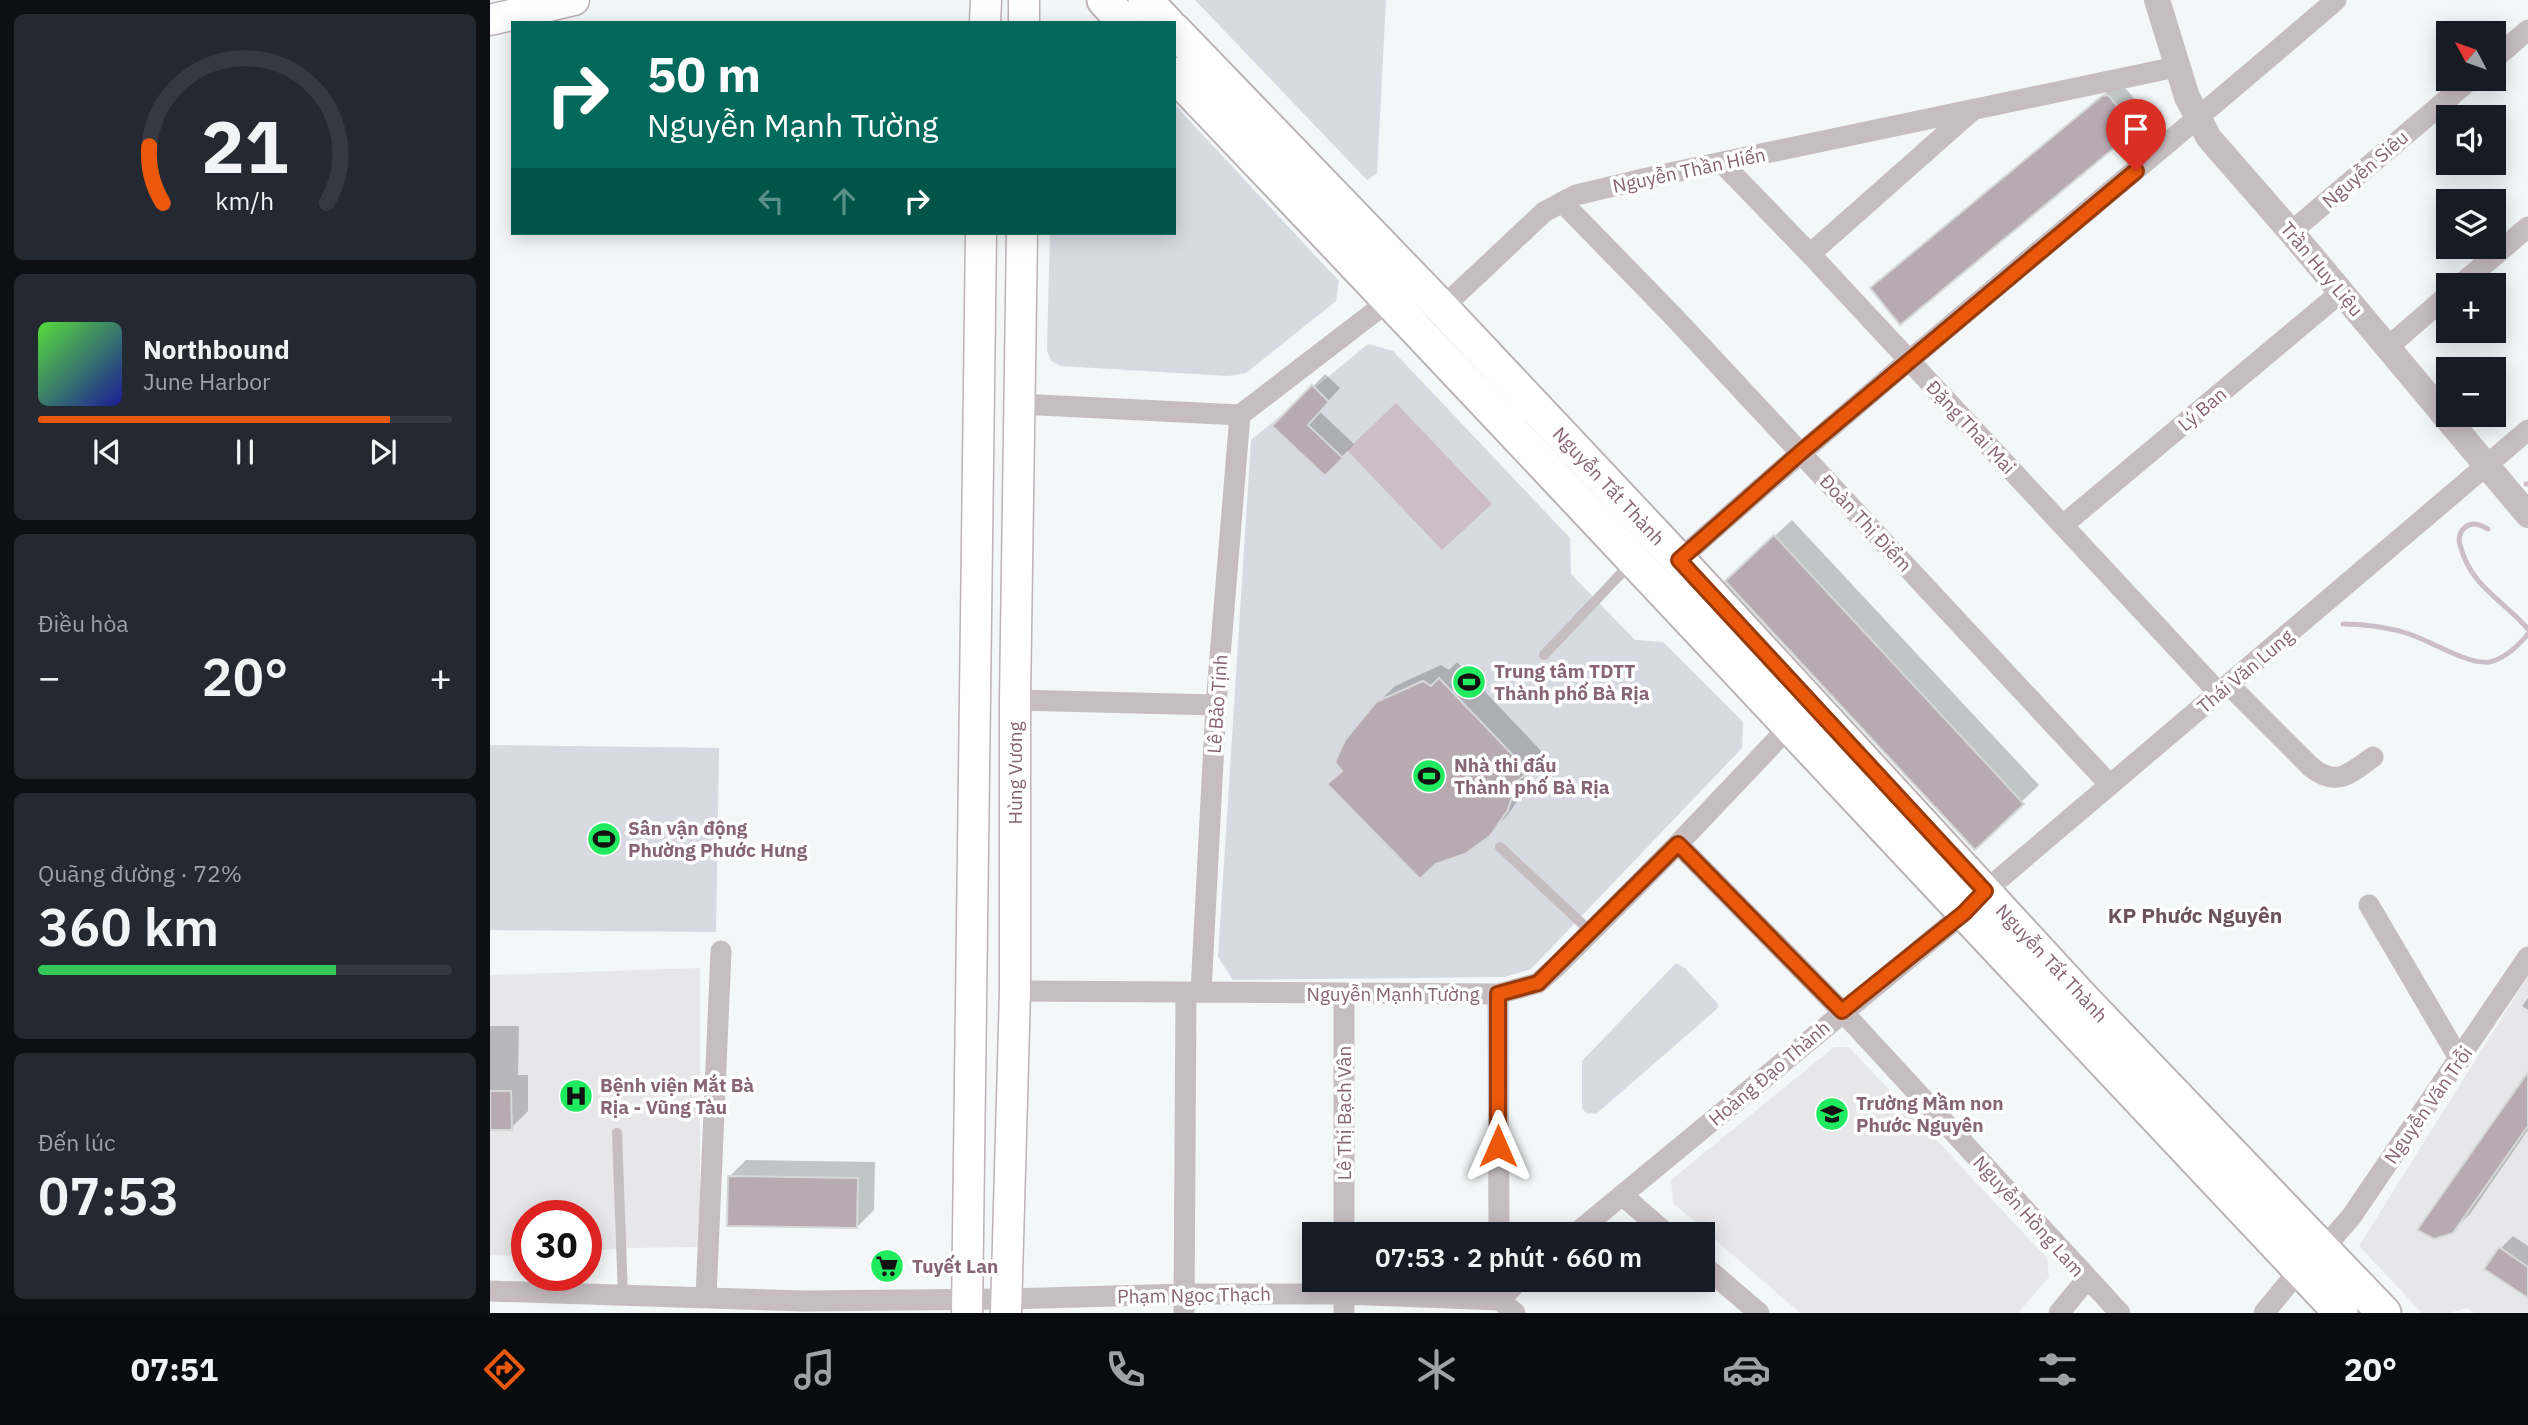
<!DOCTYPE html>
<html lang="vi">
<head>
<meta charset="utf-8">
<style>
	:root { --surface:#171b24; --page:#242831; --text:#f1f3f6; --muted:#9ea1a6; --line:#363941; --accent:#ea580c }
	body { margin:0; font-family:"IBM Plex Sans",sans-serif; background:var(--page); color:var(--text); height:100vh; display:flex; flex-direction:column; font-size:26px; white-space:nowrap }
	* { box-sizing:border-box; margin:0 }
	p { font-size:23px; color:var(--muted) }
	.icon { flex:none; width:38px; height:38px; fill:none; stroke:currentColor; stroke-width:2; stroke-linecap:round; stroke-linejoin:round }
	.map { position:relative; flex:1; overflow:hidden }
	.sheet { display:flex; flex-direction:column; gap:14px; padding:14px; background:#0d0f14; width:490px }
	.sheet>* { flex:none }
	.guide { position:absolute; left:21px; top:21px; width:665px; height:214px; border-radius:0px; box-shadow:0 4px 18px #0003; background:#00695c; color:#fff; overflow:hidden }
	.needle { width:46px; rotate:311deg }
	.buttons { position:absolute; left:1946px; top:21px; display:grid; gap:14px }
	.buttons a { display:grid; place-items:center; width:70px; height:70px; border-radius:0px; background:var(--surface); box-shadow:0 4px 18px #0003; font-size:35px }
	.speed { position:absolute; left:21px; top:1200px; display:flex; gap:14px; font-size:35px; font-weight:700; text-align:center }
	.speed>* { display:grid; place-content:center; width:91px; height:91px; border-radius:50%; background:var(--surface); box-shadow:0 4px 18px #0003; line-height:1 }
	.speed .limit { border:10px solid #d22; background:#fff; color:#111 }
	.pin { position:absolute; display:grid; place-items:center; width:60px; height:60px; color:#fff; margin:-72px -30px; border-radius:50% 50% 50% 0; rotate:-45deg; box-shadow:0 0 7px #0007 }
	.pin .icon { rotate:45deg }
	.me { position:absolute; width:77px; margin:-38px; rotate:0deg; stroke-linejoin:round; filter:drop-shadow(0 0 5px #0008) }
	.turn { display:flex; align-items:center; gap:24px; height:147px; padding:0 21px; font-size:32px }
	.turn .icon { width:91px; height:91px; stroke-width:2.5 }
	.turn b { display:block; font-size:49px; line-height:60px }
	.lanes { display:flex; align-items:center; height:66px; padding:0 21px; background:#0003; justify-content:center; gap:35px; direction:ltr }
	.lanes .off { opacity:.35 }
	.big { font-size:52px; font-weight:600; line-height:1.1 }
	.sheet .card { flex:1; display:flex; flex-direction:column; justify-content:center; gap:10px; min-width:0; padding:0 24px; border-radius:10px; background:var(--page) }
	.sheet .dial { align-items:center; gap:0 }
	.dial svg { height:182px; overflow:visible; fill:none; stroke:var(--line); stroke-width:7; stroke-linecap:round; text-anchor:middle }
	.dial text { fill:var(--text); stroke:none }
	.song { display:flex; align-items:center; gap:21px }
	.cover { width:84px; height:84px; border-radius:10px; background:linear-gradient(135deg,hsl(110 70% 55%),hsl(240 70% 35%)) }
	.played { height:7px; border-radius:4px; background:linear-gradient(90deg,var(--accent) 85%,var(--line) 85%) }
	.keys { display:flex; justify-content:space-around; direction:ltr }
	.heat { display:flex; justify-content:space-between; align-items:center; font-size:38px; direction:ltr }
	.charge { height:10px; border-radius:5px; background:linear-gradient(90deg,#34c759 72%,var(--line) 0) }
	.trip { position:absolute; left:812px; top:1222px; width:413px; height:70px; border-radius:0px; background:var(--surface); box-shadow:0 4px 18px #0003; font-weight:600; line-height:70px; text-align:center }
	.tab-bar { display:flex; height:112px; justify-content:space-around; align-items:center; background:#090b0e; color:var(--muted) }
	.tab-bar .icon { width:49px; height:49px }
	.tab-bar .current { color:var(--accent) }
	.tab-bar b { font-size:32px; color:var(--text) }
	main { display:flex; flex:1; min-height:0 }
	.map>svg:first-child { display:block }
	.built { fill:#e7e7e9 }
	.green { fill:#d7dae1 }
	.water { fill:#cdbdc8 }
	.shadow { fill:#0003 }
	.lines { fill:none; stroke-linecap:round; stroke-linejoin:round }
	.stream { stroke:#cdbdc8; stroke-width:5 }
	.building { fill:#b8aab1; stroke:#d6d8d8; stroke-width:2 }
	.secondary-casing { stroke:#bdb2b7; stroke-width:33 }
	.primary-casing { stroke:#bcb3b7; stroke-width:37 }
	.service { stroke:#c6bdc1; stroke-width:10 }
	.minor { stroke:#c6bdc1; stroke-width:21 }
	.tertiary { stroke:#c6bdc1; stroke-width:26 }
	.secondary { stroke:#fff; stroke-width:30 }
	.primary { stroke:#fff; stroke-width:33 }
	.route-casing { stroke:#983908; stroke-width:18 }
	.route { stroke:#ea580c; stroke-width:12 }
	.labels { text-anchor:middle; stroke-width:7; stroke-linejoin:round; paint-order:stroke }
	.street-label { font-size:19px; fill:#866575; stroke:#fff }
	.poi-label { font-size:19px; font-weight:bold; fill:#866575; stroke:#fff; text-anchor:start }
	.neighbourhood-label { font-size:21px; font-weight:bold; fill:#6b535e; stroke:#fff }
</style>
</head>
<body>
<main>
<section class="sheet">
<div class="card dial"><svg viewBox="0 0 100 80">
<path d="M14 69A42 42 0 1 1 86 69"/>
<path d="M14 69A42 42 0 0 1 8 44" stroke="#ea580c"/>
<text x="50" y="56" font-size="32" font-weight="700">21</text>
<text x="50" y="72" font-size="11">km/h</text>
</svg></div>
<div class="card">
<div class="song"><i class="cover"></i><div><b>Northbound</b><p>June Harbor</p></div></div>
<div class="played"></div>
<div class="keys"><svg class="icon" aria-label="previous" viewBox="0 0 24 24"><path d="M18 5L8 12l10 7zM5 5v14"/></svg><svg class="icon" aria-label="pause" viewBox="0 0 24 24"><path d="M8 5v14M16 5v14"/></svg><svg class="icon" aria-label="next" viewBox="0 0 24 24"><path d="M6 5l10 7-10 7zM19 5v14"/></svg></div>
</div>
<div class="card"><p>Điều hòa</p>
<div class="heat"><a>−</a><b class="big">20°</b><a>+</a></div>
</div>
<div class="card"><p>Quãng đường · 72%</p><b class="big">360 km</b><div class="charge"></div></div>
<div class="card"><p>Đến lúc</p><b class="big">07:53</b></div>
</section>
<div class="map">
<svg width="2038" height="1313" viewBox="0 0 2038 1313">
	<rect width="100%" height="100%" fill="#f3f7f7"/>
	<path class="built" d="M210,968V1247L139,1248L96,1251V1216H37V1256L0,1255V975Z
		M2038,976V1313H1984L1978,1308L1958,1313H1932L1869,1246Z
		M1344,1047H1359L1557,1258L1559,1277L1528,1313H1310L1183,1203L1181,1180Z"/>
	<path class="green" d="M705,0H896L887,173L877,180Z
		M684,104L849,281L846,301L756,373L738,376L571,366L561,361L557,350L560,233H684Z
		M878,344L903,351L1080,538L1081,574L1145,640L1173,642L1253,722L1252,748L1041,969L1015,977L743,980L728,957L761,440Z
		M0,745L229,748L226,932L0,930Z
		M1186,963L1195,968L1228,1004L1227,1009L1106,1114L1096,1113L1092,1108V1061Z"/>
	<path class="water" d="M906,403L1002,504L952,550L857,450Z"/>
	<path class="shadow" d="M1631,83L1658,115L1645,128L1383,288L1627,84Z
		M835,374L850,388L829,411L864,444L835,474L785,426Z
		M1302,520L1549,785L1485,847L1254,564Z
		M967,662L1054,754L1042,766L1034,792L1016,817L999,834L854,770L887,704L905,686L951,665L959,670Z
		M2038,998V1010L2032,1006Z
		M0,1026H29L28,1075H38V1111L21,1128H0Z
		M2038,1075V1130L1980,1214L1962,1231Z
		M256,1160L385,1162L384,1210L367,1227L239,1177Z
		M2023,1236L2038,1246V1296L2010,1249Z"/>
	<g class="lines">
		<path class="stream" d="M2036,484H2038
			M1998,529C1991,525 1984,522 1977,526C1970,530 1968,538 1970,545C1981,587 2011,598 2038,629
			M1853,624C1878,624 1899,627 1922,635C1942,642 1979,665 1999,662C2015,659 2028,646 2038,634"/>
	</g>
	<path class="building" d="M1618,95L1647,129L1410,325L1380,288L1612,96Z
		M822,385L839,402L818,425L853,458L835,476L782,426Z
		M1284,535L1534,804L1485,850L1235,581Z
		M949,678L1039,772L1027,781L1018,810L1000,836L975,854L946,864L930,879L837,784L852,771L845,762L855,740L886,702L933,681L941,686Z
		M2038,1072V1126L1963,1233L1944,1239L1927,1230Z
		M0,1091H21L22,1130H0Z
		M238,1176L368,1178L367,1228L237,1226Z
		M2009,1247L2038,1267V1298L1994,1269Z"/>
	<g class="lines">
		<g class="secondary-casing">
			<path id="secondary" d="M0,20L84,0
				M495,23L496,0
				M534,23V0
				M477,1313L491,233
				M516,1313L525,991V700L532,233"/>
		</g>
		<g class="primary-casing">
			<path id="primary" d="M614,0L635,23
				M655,0L677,23
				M684,30L952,308L1189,560L1593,999L1894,1313
				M684,74C1076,484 1461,901 1851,1313"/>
		</g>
		<path class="service" d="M1054,655L1141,563
			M1010,847L1101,932
			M127,1133L133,1296"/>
		<path class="minor" d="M2004,59L2038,30
			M1232,163L1320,254L1729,693
			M1072,202L1184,317L1620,785
			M1801,232L1981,79
			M1320,254L1484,109
			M1970,285L2038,227
			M952,308L1054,212L1086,195L1166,176L1686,67
			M1898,347L1958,295
			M530,404L750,415L900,300
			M1573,525L1850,293
			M1189,560C1404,368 1628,188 1846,0
			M1739,685L1821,767C1847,788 1860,773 1883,757
			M525,700L726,705
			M1188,844L1352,1011L1630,1313
			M1879,905L1970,1060
			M525,991L1008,994L1048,983L1067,966L1188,844L1298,728
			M711,992L726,705L750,415
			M1008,994L1009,1234
			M1132,1195L1177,1234
			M854,1234V993
			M1085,1234L1474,913L1495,891L2038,430
			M1833,1249L1861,1217L2038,957
			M1213,1265L1269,1313
			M854,1279V1313
			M0,1291L314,1301L516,1299L694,1294H854L1010,1300L1025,1313
			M216,1297L231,951
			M1010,1300L1030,1279
			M694,1313L696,992
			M1569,1313L1597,1279
			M1774,1313L1810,1269"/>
		<path class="tertiary" d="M1667,0L1697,97L1719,138L1801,232L2038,515"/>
		<use href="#secondary" class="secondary"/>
		<use href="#primary" class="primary"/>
	</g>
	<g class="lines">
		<g class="route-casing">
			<path id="route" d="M1008,1146V994L1048,983L1188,844L1352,1011L1474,913L1495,891L1189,560L1310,453L1646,171"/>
		</g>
		<use href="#route" class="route"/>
	</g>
	<defs>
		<g id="stadium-disc" transform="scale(1.75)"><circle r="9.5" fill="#20ea5e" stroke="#fff"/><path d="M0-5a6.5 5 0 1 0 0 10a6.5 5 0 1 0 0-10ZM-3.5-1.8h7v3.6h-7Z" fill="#111"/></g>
		<g id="hospital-disc" transform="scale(1.75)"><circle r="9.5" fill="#20ea5e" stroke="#fff"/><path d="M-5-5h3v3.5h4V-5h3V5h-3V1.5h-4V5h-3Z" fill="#111"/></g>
		<g id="school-disc" transform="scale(1.75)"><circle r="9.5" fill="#20ea5e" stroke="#fff"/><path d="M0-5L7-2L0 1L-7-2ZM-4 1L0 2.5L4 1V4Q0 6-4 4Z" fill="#111"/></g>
		<g id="supermarket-disc" transform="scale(1.75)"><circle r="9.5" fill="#20ea5e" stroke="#fff"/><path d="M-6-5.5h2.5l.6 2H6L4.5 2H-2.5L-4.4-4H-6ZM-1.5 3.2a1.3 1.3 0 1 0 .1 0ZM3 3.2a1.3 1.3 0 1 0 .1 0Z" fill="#111"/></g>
	</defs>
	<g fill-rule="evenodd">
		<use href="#stadium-disc" x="979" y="682"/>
		<use href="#stadium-disc" x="939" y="776"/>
		<use href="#stadium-disc" x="114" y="839"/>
		<use href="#hospital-disc" x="86" y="1096"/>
		<use href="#school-disc" x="1342" y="1114"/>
		<use href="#supermarket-disc" x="397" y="1266"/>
	</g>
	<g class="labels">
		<g class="street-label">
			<text transform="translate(1875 169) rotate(-41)" y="7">Nguyễn Siêu</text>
			<text transform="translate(1199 170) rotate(-12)" y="7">Nguyễn Thần Hiến</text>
			<text transform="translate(1832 269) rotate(50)" y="7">Trần Huy Liệu</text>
			<text transform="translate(1712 409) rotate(-40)" y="7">Lý Ban</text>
			<text transform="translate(1481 427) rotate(47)" y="7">Đặng Thai Mai</text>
			<text transform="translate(1119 486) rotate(47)" y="7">Nguyễn Tất Thành</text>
			<text transform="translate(1376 523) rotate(47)" y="7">Đoàn Thị Điểm</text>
			<text transform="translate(1755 671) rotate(-40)" y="7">Thái Văn Lung</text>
			<text transform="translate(727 704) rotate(-86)" y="7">Lê Bảo Tịnh</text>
			<text transform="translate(525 773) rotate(-90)" y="7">Hùng Vương</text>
			<text transform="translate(1562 963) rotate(47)" y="7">Nguyễn Tất Thành</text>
			<text x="903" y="1001">Nguyễn Mạnh Tường</text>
			<text transform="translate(1279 1073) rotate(-40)" y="7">Hoàng Đạo Thành</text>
			<text transform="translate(1938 1105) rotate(-55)" y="7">Nguyễn Văn Trỗi</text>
			<text transform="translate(854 1113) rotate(-90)" y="7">Lê Thị Bạch Vân</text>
			<text transform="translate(1539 1216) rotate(48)" y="7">Nguyễn Hồng Lam</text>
			<text transform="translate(704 1295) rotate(-1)" y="7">Phạm Ngọc Thạch</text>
		</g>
		<g class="poi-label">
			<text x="1004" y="678">Trung tâm TDTT<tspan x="1004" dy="22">Thành phố Bà Rịa</tspan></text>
			<text x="964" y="772">Nhà thi đấu<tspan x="964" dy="22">Thành phố Bà Rịa</tspan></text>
			<text x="138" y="835">Sân vận động<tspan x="138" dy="22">Phường Phước Hưng</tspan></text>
			<text x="110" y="1092">Bệnh viện Mắt Bà<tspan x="110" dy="22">Rịa - Vũng Tàu</tspan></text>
			<text x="1366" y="1110">Trường Mầm non<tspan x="1366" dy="22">Phước Nguyên</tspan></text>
			<text x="422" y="1273">Tuyết Lan</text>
		</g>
		<g class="neighbourhood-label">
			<text x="1705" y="923">KP Phước Nguyên</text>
		</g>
	</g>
</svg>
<div class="buttons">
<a><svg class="needle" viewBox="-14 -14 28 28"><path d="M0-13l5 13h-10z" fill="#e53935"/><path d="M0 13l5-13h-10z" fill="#9ea1a6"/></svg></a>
<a><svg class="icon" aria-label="sound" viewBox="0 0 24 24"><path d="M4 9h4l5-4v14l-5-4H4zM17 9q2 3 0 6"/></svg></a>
<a><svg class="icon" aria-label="layers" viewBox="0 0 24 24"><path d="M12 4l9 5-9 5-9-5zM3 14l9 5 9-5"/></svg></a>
<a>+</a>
<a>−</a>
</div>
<div class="speed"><div class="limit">30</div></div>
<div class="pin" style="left:1646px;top:171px;background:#d93025"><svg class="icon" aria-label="arrive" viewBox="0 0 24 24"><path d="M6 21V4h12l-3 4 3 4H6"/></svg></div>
<svg class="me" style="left:1008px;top:1146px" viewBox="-20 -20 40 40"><path d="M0-17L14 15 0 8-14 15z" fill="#ea580c" stroke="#fff" stroke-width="4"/></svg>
<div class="trip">07:53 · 2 phút · 660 m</div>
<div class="guide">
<div class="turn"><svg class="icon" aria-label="right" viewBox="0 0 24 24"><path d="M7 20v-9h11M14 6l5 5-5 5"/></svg><div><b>50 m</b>Nguyễn Mạnh Tường</div></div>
<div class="lanes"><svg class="icon off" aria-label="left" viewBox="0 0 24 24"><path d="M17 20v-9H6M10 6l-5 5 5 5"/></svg><svg class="icon off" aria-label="ahead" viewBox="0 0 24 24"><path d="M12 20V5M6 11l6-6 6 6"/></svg><svg class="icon" aria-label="right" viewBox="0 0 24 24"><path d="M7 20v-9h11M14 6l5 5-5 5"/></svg></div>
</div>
</div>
</main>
<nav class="tab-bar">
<b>07:51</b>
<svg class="icon current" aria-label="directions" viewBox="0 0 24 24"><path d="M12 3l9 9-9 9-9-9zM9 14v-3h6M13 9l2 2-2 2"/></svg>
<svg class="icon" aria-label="music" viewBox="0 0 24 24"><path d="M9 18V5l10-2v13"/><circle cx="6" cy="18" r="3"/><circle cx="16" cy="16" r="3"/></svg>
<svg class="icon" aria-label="phone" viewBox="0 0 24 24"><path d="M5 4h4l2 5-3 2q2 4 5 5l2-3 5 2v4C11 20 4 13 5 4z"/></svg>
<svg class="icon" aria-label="climate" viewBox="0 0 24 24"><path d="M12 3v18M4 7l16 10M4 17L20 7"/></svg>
<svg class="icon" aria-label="car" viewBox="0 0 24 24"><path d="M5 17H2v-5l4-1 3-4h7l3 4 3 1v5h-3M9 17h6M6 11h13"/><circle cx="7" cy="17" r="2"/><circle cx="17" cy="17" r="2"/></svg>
<svg class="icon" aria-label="filters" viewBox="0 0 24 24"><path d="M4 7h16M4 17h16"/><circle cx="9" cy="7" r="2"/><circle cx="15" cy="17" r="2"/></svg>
<b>20°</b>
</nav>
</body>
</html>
